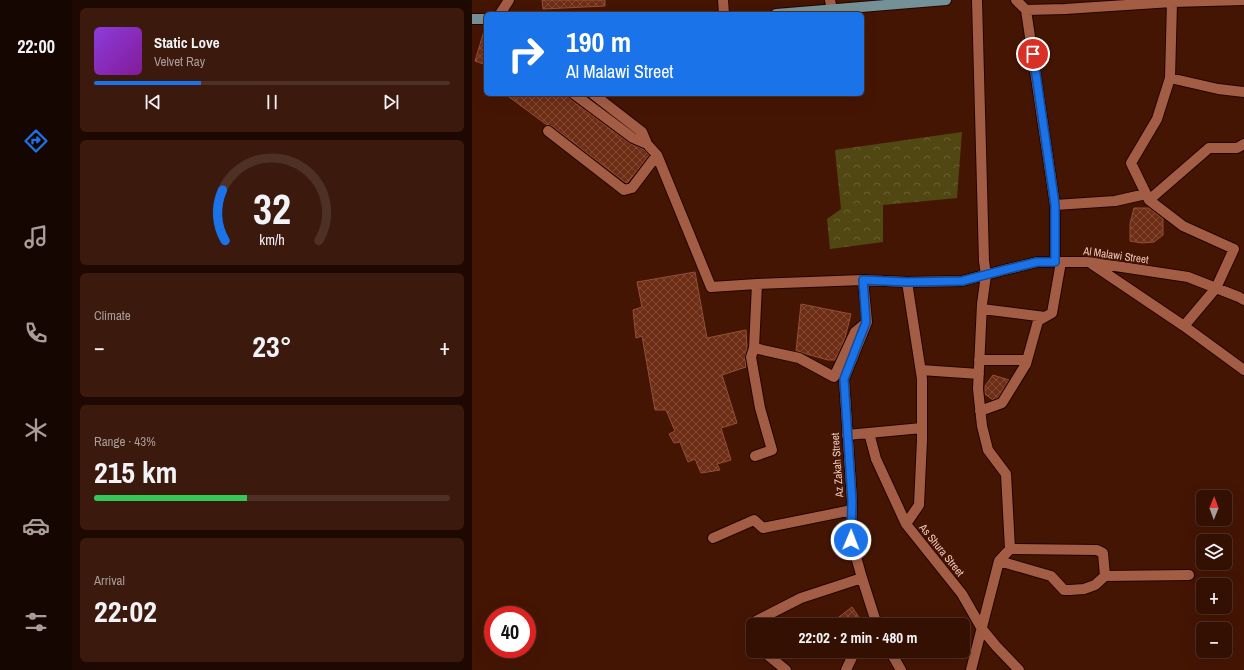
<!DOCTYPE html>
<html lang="en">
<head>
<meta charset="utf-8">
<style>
	:root { --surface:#341003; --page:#3c190d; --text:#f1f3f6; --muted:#a99d9a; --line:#4e3025; --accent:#1a73e8 }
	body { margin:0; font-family:"Archivo Narrow",sans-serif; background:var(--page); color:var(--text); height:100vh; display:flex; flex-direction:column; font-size:15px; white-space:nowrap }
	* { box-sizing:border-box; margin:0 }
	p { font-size:13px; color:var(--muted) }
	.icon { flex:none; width:22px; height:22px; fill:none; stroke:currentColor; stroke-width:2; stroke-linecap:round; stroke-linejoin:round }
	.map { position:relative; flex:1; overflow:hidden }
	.details { display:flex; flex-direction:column; gap:8px; padding:8px; background:#1d0902; width:400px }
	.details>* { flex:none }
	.banner { position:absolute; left:12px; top:12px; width:380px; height:84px; border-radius:6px; box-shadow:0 4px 16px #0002,0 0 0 1px var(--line); background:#1a73e8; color:#fff; overflow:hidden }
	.needle { width:26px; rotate:1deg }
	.buttons { position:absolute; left:724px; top:490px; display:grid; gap:8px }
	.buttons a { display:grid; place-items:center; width:36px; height:36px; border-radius:6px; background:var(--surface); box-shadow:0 4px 16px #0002,0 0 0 1px var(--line); font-size:20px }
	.speed { position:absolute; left:12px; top:606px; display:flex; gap:8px; font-size:20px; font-weight:700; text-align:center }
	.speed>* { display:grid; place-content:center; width:52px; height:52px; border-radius:50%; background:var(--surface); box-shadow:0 4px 16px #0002,0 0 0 1px var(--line); line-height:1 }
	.speed .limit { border:6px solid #d22; background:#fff; color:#111 }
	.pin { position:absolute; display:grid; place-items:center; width:34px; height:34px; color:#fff; margin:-17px; border:2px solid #fff; border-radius:50%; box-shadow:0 1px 4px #0007 }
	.me { position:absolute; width:44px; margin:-22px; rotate:1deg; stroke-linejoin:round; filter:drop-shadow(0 0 3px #0008) }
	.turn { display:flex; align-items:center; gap:14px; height:84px; padding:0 16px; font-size:18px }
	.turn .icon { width:52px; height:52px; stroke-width:2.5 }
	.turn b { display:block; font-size:28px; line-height:34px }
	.big { font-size:30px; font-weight:800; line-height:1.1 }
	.details .card { flex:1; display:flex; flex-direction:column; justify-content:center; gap:6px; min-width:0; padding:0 14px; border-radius:6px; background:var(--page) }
	.details .dial { align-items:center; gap:0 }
	.dial svg { height:104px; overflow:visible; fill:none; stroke:var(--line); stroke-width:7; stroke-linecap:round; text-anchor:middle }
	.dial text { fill:var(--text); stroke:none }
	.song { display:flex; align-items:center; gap:12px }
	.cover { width:48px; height:48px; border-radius:6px; background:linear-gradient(135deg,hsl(270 70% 55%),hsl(290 70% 35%)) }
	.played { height:4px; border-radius:2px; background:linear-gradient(90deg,var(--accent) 30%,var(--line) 30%) }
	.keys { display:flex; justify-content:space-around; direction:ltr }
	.heat { display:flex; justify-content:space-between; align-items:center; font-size:22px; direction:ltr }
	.charge { height:6px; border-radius:3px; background:linear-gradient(90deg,#34c759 43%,var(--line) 0) }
	.trip { position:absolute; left:274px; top:618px; width:224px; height:40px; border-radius:6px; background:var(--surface); box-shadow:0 4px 16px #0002,0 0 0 1px var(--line); font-weight:800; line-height:40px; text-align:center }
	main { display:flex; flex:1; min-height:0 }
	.tabs { display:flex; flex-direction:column; width:72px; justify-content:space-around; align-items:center; background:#150601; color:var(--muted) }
	.tabs .icon { width:28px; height:28px }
	.tabs .current { color:var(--accent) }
	.tabs b { font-size:18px; color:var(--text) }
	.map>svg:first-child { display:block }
	.forest { fill:url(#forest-crowns) }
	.building { fill:url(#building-cross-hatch); stroke:#944f37 }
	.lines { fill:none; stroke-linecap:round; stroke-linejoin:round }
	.minor-casing { stroke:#240400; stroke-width:12 }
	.major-casing { stroke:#240400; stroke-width:12 }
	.minor { stroke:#a35d45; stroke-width:10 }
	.major { stroke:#759198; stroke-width:10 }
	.route-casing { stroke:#114b97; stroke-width:10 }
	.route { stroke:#1a73e8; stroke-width:7 }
	.labels { text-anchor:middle; stroke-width:4; stroke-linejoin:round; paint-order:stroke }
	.street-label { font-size:11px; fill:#f0c8ba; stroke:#451504 }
</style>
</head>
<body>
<main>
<nav class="tabs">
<b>22:00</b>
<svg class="icon current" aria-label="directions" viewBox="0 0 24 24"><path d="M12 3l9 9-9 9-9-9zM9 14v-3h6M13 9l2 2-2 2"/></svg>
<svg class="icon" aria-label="music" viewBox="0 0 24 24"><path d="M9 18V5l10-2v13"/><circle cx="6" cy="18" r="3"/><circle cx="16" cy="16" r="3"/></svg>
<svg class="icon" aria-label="phone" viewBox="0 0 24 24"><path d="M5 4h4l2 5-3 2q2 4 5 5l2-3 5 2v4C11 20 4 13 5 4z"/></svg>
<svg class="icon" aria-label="climate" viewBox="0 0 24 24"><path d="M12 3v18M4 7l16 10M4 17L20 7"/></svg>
<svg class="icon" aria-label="car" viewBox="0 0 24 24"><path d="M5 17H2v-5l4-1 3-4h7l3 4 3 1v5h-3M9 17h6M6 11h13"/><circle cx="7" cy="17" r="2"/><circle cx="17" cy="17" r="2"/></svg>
<svg class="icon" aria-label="filters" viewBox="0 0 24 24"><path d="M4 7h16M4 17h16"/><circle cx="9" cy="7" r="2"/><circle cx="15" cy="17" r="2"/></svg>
</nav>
<section class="details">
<div class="card">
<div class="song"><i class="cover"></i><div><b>Static Love</b><p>Velvet Ray</p></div></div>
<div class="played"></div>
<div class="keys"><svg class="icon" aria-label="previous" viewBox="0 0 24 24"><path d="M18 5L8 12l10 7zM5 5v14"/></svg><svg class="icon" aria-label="pause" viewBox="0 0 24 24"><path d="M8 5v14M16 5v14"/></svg><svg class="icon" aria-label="next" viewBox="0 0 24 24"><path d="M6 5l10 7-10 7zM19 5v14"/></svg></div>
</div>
<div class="card dial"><svg viewBox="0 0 100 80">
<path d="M14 69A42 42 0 1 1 86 69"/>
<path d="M14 69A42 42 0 0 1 12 30" stroke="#1a73e8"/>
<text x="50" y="56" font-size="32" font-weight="700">32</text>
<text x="50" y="72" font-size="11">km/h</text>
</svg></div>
<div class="card"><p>Climate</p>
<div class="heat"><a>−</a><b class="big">23°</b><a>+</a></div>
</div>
<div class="card"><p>Range · 43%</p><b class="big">215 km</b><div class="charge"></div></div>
<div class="card"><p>Arrival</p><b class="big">22:02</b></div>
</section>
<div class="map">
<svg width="772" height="670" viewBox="0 0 772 670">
	<defs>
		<pattern id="forest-crowns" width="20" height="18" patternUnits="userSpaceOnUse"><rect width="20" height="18" fill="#504712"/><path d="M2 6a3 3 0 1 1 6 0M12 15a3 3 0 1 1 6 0" fill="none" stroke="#6a6032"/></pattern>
		<pattern id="building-cross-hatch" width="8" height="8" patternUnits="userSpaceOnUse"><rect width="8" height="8" fill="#6e2e16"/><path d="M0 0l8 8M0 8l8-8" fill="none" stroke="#834b36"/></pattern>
	</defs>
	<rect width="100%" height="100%" fill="#451504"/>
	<path class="forest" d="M490,132L485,198L411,205V242L358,249L355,219L369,209L363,150Z"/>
	<path class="building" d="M70,0H133V6L71,9Z
		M12,31L14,32V65L3,61Z
		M33,94H96L98,99L157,143L171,149L177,155L156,182L154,183L80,126L75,125Z
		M662,208H677L691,219V235L682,242L670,243L658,241V224Z
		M223,272L235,338L274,330L275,348L273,358L274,367L250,375L265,423L249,428L259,460L245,464L248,470L229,473L223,459L216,462L208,442L202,443L197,434L203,431L194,410H183L170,336L164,338L161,310L170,307L165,282Z
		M329,304L379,314L373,338L363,360H356L324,351Z
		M521,375L537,380L526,398L521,400L513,394V386Z
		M380,607L389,620L387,621L391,625H367L363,620Z"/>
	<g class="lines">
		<g class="minor-casing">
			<path id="minor" d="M251,0L252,14
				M358,0L360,10
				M544,0L554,10L593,9L700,2L772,0
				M700,2L698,78L685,119L659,163L677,200L711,226L762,249L744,288L712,326
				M554,10L583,205V262
				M28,14L37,0
				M698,78L746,89L772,92
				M121,94L170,132L175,144
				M76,131L152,190L160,188L185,155L175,144L161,138L102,94
				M185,155L239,287L285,284
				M677,200L737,148H765L772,144
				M583,205L643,201L674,194
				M620,264L712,326L772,370
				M391,280L395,322L372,379L380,501L379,539L390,578L405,625
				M510,309L573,317
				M395,322L383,332L362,377L327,358L282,348L285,284L391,280L435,282L490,281L532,270L565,262H617L716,277L767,297L772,300
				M282,348L279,357L288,408L300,450L283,456
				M507,360H555
				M449,370L507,374
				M508,411L530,403L554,364L566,321L580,313L589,262
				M397,433L404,459L434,524L490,594L510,629L524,646L547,670
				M375,435L450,428
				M434,524L447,505L450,440V379L435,282
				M241,538L282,520L291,528L380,510
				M538,549L625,550L631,553L633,576
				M527,561L579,576L592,590H598L612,589L623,585L633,576L717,575
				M285,625L284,621L329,598L390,578
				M291,651L314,670
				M418,651L429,670
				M374,670L383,651
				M499,670L527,561L538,549L534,474L516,450L510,426L506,389L510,304L514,275L512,261L505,0"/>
		</g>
		<g class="major-casing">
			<path id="major" d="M304,14L474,0
				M0,19H14"/>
		</g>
		<use href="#minor" class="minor"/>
		<use href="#major" class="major"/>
	</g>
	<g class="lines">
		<g class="route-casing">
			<path id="route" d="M379,540L380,501L372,379L394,322L391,280L435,282L490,281L532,270L565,262H583V205L561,54"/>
		</g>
		<use href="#route" class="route"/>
	</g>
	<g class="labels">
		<g class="street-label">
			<text transform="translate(644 255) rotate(8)" y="4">Al Malawi Street</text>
			<text transform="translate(365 465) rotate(-94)" y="4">Az Zakah Street</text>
			<text transform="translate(470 550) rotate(51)" y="4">As Shura Street</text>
		</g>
	</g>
</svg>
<div class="buttons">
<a><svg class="needle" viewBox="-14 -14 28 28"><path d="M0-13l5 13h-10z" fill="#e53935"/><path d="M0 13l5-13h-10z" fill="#a99d9a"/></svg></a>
<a><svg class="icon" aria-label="layers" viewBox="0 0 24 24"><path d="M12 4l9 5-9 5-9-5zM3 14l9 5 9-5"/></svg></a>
<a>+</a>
<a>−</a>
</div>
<div class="speed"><div class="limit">40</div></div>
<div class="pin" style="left:561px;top:54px;background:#d93025"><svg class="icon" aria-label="arrive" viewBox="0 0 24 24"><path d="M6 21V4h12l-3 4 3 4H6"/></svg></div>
<svg class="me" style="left:379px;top:540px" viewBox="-20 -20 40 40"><circle r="17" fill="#1a73e8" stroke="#fff" stroke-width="3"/><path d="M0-11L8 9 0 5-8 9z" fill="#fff"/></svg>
<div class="trip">22:02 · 2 min · 480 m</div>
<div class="banner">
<div class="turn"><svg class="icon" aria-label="right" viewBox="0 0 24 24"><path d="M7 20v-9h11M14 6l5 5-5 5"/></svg><div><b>190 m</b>Al Malawi Street</div></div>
</div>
</div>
</main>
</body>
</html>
